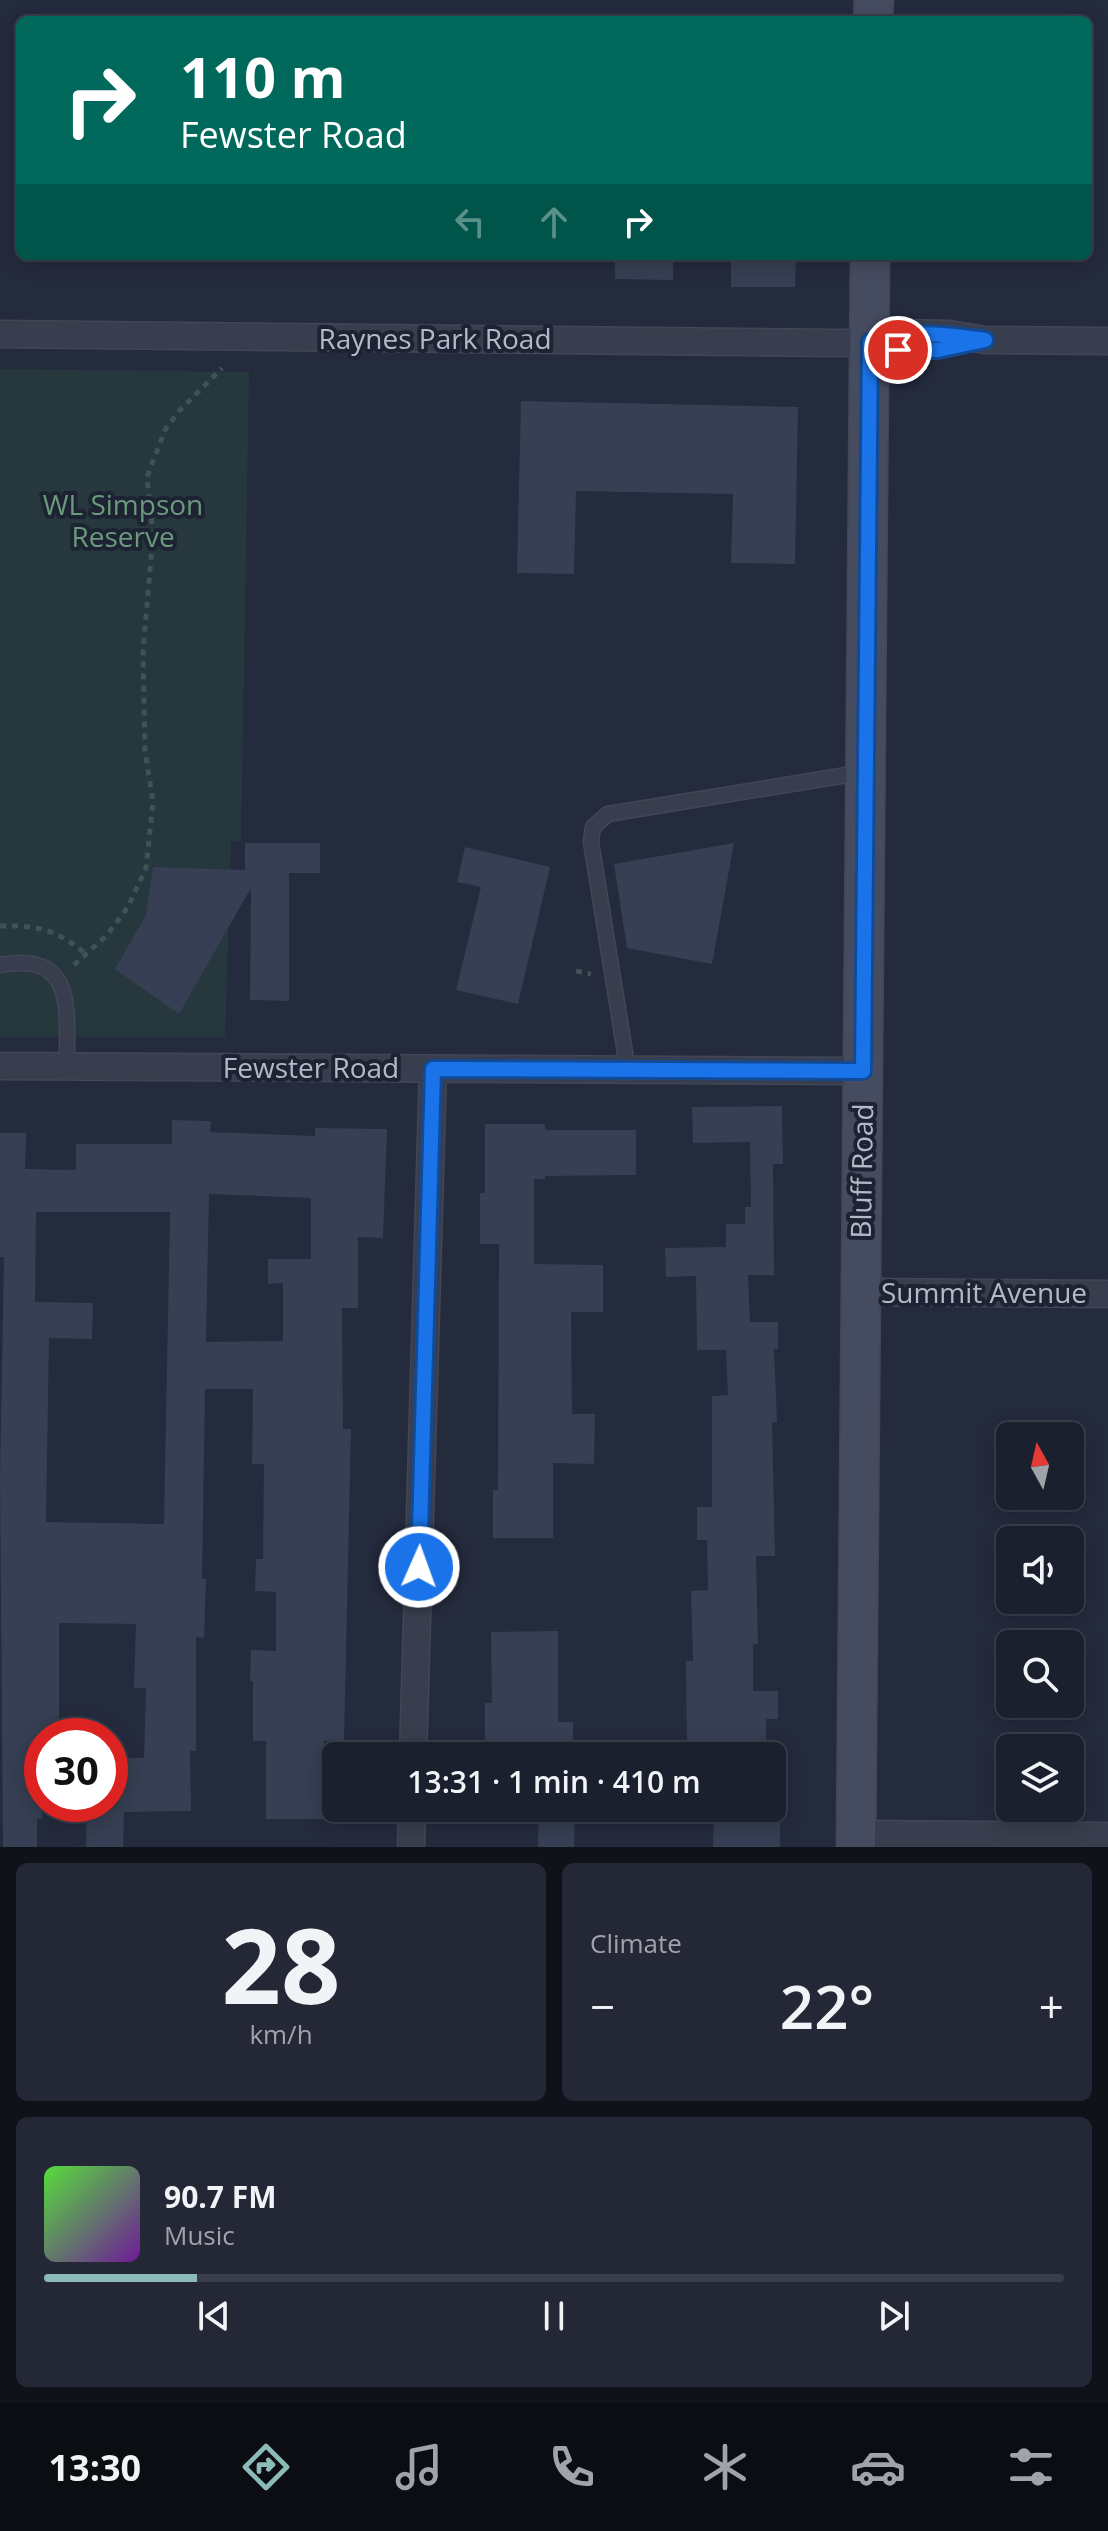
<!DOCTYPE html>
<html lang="en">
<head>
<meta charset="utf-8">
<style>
	:root { --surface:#1b202e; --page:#242836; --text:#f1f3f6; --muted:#a0a3aa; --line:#393e4a; --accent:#8bbbb9 }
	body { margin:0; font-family:"Open Sans",sans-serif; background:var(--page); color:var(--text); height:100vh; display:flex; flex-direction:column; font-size:30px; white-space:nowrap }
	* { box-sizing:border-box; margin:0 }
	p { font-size:26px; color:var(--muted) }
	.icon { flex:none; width:44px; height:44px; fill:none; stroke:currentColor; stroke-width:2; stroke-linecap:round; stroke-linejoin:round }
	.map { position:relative; height:1847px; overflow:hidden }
	.side { display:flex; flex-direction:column; gap:16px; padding:16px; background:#0f1219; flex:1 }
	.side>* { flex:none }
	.top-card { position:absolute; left:16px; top:16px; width:1076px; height:244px; border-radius:12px; box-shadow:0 4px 20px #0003,0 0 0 2px var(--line); background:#00695c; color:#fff; overflow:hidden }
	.needle { width:52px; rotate:352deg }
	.fabs { position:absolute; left:996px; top:1422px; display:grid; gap:16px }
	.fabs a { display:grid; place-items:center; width:88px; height:88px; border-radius:12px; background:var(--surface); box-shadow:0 4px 20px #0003,0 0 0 2px var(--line); font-size:40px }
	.speed { position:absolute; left:24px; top:1718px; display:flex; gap:16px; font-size:40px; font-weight:700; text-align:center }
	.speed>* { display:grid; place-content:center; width:104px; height:104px; border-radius:50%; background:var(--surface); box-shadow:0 4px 20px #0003,0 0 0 2px var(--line); line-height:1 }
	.speed .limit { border:12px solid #d22; background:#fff; color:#111 }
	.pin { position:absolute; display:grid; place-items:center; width:68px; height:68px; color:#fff; margin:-34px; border:4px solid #fff; border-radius:50%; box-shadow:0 2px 8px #0007 }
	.me { position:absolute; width:88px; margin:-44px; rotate:2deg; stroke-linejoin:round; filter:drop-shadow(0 0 6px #0008) }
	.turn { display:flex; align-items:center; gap:28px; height:168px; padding:0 32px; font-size:36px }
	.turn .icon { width:104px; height:104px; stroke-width:2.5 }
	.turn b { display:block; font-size:56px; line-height:68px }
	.lanes { display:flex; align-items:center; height:76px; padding:0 32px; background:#0003; justify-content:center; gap:40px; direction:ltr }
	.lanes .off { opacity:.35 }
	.big { font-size:60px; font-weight:600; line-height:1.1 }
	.side .card { flex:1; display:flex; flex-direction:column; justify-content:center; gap:12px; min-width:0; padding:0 28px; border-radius:12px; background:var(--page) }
	.side .dial { align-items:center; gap:0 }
	.dial b { font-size:104px; line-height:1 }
	.song { display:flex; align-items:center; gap:24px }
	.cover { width:96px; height:96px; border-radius:12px; background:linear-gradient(135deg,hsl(110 70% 55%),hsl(280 70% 35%)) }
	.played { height:8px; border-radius:4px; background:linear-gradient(90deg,var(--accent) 15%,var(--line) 15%) }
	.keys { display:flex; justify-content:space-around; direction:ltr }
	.heat { display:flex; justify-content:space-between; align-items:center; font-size:44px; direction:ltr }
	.side .tiles { flex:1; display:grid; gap:16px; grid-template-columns:1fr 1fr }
	.card:last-child { grid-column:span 2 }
	.trip { position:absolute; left:322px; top:1742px; width:464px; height:80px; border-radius:12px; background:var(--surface); box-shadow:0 4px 20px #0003,0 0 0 2px var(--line); font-weight:600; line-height:80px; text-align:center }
	.tab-bar { display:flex; height:128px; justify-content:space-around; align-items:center; background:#0b0d12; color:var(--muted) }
	.tab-bar .icon { width:56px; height:56px }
	.tab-bar .active { color:var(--accent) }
	.tab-bar b { font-size:36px; color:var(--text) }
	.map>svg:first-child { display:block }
	.green { fill:#26383e }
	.building { fill:#363f53; fill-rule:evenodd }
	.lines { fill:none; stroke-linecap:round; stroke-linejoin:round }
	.service-casing { stroke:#414756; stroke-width:17 }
	.minor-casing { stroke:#414756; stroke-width:29 }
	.secondary-casing { stroke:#414756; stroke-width:41 }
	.path { stroke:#3f5256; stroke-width:5; stroke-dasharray:6 6; stroke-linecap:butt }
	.service { stroke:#383e4d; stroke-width:14 }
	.minor { stroke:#383e4d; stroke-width:26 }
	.secondary { stroke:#464c60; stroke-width:38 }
	.route-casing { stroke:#114b97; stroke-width:20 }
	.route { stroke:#1a73e8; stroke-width:14 }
	.labels { text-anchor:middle; stroke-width:8; stroke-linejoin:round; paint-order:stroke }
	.street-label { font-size:28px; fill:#b3b9c8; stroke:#1d2332 }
	.park-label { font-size:28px; fill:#6a997b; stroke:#1d2332 }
</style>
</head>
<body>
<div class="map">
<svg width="1108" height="1847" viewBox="0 0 1108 1847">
	<rect width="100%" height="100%" fill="#242b3d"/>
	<path class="green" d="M0,369L249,372L241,841H231L225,1037H0Z"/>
	<path class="building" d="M615,256H673V280L615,279Z
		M731,256H796L795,287H731Z
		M521,401L798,407L795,564L731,563L733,494L576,491L574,574L517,573Z
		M245,843H320V873H289V1001L250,1000L251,888L179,1014L115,969L146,915L153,867L245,870Z
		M734,843L712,964L627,948L614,864Z
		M465,847L550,867L518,1004L456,990L481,887L457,882Z
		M782,1106L783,1164H773L774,1275H748L750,1322H778V1349H774L777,1422H772L775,1556H756L758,1644H753V1691H778V1719H766V1756H687L686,1661H693L691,1591L708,1590L707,1540H697V1507H712V1396L728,1395L726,1350H697L696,1276L666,1277L665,1248L726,1247V1224H745V1207H751L750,1142L693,1143L692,1107Z
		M172,1120L211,1121L210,1132L315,1136V1128L387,1129L383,1238L358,1237V1308H342L343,1429H351L344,1740L324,1741L323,1819H266V1741H253V1681H250L251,1650L276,1651V1592L255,1591L256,1559H263L264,1464H252L253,1389H205L202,1579H206L204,1638L196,1637V1751H190L191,1811L124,1812L123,1847H86L87,1804H110V1758H144L146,1688H134L136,1624L59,1623V1736H42V1819H37V1847H3L0,1477L4,1257H0V1133H26L25,1169L76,1170V1144H172ZM209,1194L311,1198V1259H268V1284L283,1283V1341L206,1342ZM36,1212H170L164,1524L46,1522L49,1338L92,1339L93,1303L35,1302Z
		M485,1124H545V1130H636V1175L545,1176V1179H534V1264L603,1265V1312H571L572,1414H595L594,1464L553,1463V1538H493V1490H498L499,1244H480V1193H485Z
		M558,1631V1722H573V1756H485V1703H492L491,1632Z
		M539,1808H575L574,1847H538Z
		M714,1815L780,1816V1847H713Z"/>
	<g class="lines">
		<g class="service-casing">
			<path id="service" d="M0,965C78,951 66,1012 67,1067
				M628,1071L591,842L593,827L608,814L865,772"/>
		</g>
		<g class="minor-casing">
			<path id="minor" d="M0,334L841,343L870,342L898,333L949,334L985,340L1108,341
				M0,1066L863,1071
				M861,1292L1108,1294
				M413,1756L433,1069
				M856,1834L1108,1836
				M411,1847L412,1808"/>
		</g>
		<g class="secondary-casing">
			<path id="secondary" d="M873,20L874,0
				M856,1847L870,256"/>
		</g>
		<path class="path" d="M0,926C38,925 57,930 86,954
			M74,965L107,935L128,907L146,868L153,802L145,751L143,652L153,534L147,477L165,430L179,411L222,368
			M576,971L591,974"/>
		<use href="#service" class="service"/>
		<use href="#minor" class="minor"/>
		<use href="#secondary" class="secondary"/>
	</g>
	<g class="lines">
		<g class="route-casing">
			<path id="route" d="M419,1567L433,1069L863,1071L870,342C909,330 945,334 985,340L938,350H898"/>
		</g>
		<use href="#route" class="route"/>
	</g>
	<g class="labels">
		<g class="street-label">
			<text x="435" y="349">Raynes Park Road</text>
			<text x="311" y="1078">Fewster Road</text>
			<text transform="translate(862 1171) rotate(-89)" y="10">Bluff Road</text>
			<text x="984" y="1303">Summit Avenue</text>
		</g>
		<g class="park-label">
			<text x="123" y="515">WL Simpson<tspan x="123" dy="32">Reserve</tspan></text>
		</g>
	</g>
</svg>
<div class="fabs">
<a><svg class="needle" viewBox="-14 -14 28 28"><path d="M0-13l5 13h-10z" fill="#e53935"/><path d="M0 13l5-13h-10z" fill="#a0a3aa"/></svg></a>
<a><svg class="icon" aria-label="sound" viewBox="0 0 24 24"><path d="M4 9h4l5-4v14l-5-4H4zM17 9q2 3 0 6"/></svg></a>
<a><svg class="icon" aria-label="search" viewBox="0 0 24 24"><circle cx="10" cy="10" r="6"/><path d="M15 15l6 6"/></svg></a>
<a><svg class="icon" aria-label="layers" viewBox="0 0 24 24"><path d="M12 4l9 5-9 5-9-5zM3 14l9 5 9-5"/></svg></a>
</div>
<div class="speed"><div class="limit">30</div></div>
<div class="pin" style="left:898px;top:350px;background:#d93025"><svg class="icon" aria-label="arrive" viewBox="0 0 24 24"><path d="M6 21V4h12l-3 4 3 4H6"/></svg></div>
<svg class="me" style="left:419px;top:1567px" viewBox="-20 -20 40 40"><circle r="17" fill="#1a73e8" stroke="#fff" stroke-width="3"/><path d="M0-11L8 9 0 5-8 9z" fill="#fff"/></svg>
<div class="trip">13:31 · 1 min · 410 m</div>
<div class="top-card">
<div class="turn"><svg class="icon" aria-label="right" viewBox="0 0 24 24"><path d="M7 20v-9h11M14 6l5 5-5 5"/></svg><div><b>110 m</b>Fewster Road</div></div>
<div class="lanes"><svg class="icon off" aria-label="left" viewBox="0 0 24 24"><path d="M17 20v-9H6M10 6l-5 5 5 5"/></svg><svg class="icon off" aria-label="ahead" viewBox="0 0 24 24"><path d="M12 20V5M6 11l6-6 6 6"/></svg><svg class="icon" aria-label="right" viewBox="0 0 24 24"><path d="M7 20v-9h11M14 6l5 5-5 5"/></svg></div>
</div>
</div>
<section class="side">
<div class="tiles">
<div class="card dial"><b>28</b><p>km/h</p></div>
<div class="card"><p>Climate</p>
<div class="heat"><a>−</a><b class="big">22°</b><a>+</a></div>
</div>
<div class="card">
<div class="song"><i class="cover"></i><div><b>90.7 FM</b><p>Music</p></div></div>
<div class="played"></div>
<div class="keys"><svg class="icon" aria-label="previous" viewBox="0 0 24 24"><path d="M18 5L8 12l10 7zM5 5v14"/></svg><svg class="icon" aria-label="pause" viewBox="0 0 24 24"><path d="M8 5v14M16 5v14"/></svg><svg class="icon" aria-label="next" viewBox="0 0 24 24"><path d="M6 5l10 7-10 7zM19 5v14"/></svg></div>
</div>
</div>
</section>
<nav class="tab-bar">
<b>13:30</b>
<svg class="icon active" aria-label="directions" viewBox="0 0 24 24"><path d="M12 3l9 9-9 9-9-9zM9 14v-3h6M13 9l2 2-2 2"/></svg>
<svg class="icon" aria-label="music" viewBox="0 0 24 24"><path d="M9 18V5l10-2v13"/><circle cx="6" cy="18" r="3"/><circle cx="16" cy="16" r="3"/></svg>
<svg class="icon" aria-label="phone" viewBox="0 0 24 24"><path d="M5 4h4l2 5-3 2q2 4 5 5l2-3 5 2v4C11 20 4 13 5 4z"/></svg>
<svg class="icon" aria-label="climate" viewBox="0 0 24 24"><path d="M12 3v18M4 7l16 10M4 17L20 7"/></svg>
<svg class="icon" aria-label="car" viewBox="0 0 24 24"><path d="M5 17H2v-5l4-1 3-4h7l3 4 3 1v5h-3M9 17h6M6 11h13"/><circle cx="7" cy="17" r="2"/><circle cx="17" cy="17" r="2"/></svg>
<svg class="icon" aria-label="filters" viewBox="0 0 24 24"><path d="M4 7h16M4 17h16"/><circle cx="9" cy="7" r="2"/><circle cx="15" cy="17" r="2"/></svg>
</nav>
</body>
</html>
